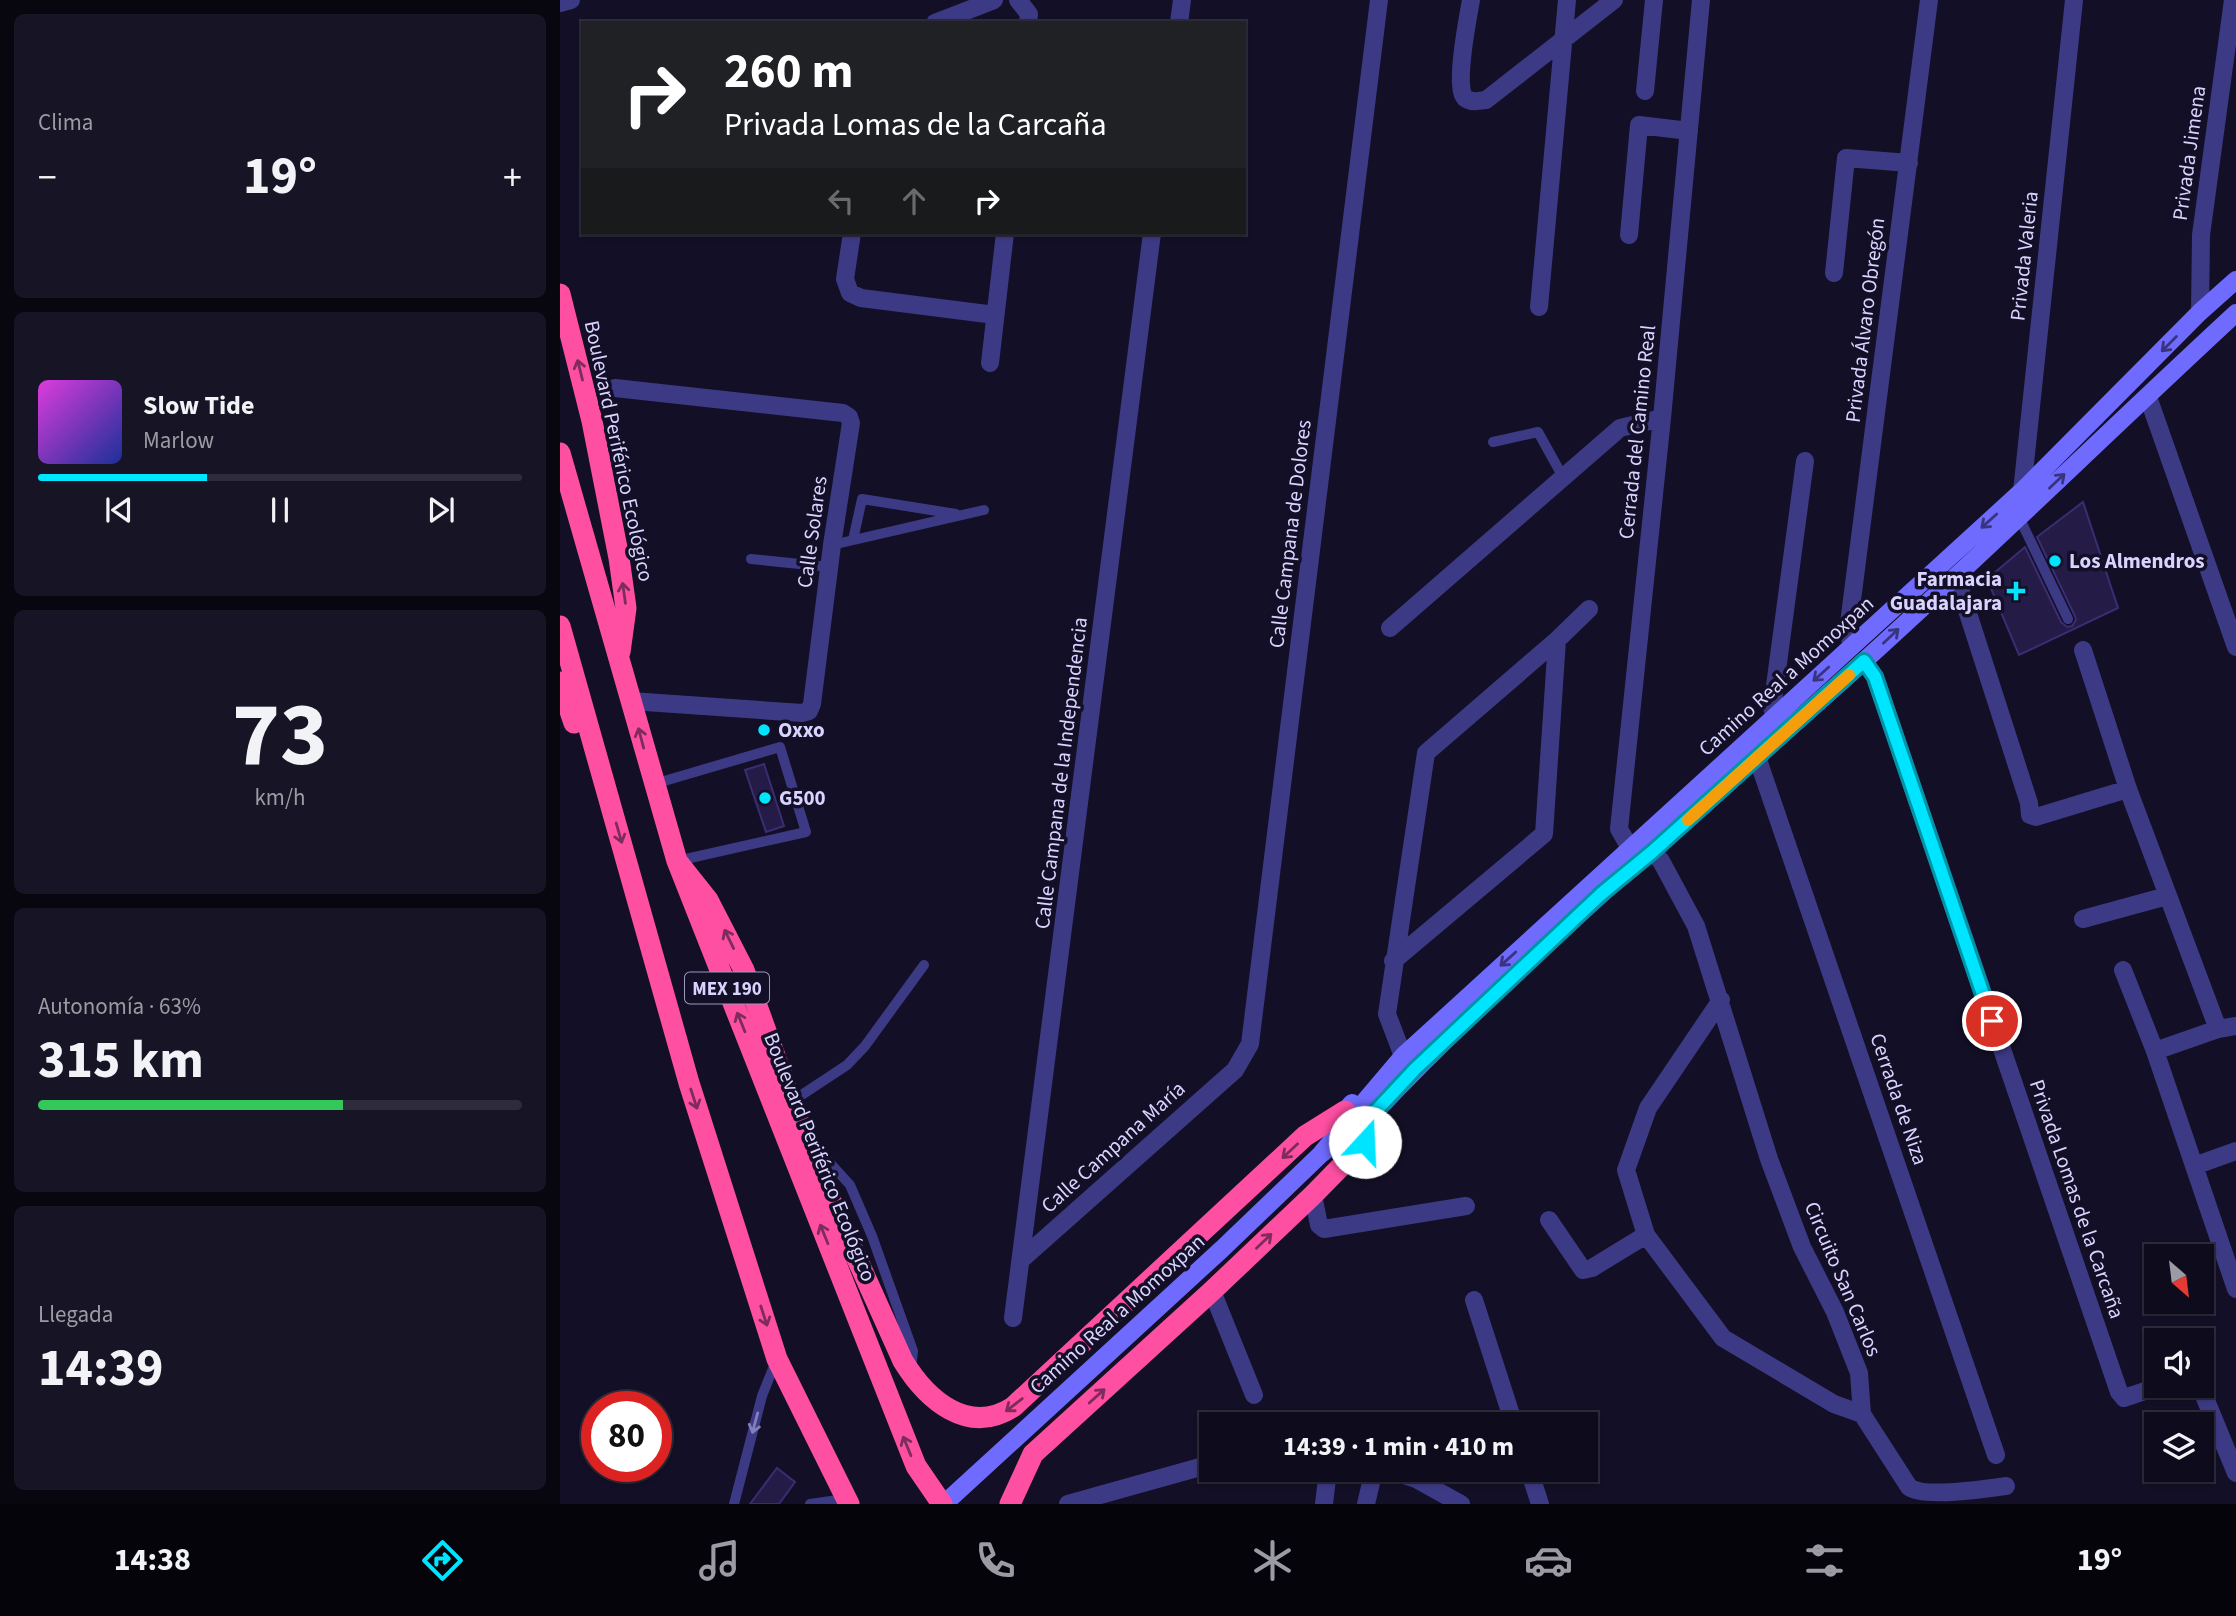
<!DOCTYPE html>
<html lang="es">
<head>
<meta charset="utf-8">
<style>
	:root { --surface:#0e0b1c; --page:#171425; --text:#f1f3f6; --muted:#9b9ba3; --line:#2e2b3b; --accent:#00e5ff }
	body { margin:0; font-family:"Source Sans 3",sans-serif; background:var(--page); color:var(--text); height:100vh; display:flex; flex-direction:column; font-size:26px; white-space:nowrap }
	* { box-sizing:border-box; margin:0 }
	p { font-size:23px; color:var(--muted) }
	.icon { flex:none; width:38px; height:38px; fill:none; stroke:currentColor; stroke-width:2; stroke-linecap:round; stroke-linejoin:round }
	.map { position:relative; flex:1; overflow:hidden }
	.details { display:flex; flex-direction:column; gap:14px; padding:14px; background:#08060f; width:560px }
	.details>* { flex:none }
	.guide { position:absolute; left:21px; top:21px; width:665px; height:214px; border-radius:0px; box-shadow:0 2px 5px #0004,0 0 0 2px var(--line); background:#202124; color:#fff; overflow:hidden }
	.needle { width:46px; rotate:152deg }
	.controls { position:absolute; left:1584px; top:1244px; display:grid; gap:14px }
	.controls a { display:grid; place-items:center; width:70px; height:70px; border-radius:0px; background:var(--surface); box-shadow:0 2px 5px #0004,0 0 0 2px var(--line); font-size:35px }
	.speed { position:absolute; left:21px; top:1391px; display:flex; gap:14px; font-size:35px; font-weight:700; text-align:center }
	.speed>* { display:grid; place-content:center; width:91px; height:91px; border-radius:50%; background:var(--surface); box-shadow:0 2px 5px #0004,0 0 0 2px var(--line); line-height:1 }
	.speed .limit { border:10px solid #d22; background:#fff; color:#111 }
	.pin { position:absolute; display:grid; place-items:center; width:60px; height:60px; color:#fff; margin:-30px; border:4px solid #fff; border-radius:50%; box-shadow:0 2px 7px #0007 }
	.me { position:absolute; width:77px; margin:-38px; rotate:20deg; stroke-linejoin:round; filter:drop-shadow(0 0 5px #0008) }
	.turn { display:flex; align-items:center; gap:24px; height:147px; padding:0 28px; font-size:32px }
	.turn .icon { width:91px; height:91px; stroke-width:2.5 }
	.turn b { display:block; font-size:49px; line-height:60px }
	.lanes { display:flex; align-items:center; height:66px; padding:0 28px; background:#0003; justify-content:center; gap:35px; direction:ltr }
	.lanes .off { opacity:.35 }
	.big { font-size:52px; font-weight:700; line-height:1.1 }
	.details .card { flex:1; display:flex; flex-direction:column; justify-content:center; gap:10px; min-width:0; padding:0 24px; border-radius:10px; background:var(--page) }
	.details .dial { align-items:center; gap:0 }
	.dial b { font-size:91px; line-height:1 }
	.song { display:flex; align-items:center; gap:21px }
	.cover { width:84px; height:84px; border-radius:10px; background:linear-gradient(135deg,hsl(300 70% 55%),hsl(230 70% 35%)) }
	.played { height:7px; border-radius:4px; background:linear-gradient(90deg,var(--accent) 35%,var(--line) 35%) }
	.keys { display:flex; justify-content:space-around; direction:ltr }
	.heat { display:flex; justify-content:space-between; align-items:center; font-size:38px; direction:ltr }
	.charge { height:10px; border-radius:5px; background:linear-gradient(90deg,#34c759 63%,var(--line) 0) }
	.trip { position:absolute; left:639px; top:1412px; width:399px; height:70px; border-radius:0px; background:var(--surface); box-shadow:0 2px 5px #0004,0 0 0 2px var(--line); font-weight:700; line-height:70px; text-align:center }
	.tabs { display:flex; height:112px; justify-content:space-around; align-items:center; background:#06040b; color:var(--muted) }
	.tabs .icon { width:49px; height:49px }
	.tabs .selected { color:var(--accent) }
	.tabs b { font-size:32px; color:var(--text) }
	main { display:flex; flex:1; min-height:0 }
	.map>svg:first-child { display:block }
	.building { fill:#241b47; stroke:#3b2d73; stroke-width:2 }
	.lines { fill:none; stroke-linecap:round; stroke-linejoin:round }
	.lane { stroke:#3d3a85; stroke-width:10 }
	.street { stroke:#3d3a85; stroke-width:18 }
	.secondary { stroke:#6f6bff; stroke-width:18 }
	.highway { stroke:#ff4fa3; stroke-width:21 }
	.oneway { stroke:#38347d }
	.oneway2 { stroke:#7d2c5e }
	.oneway3 { stroke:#837fbc }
	.route-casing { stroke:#0095a6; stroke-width:18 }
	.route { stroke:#00e5ff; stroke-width:12 }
	.slow { stroke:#f59e0b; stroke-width:12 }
	.poi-dot { fill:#00e5ff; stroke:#130f26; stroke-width:2.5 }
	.labels { text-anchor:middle; stroke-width:7; stroke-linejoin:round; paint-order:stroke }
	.shield { fill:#130f26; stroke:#9e99be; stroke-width:2 }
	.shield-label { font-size:19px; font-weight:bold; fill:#d9d4ff }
	.street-label { font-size:21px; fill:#d9d4ff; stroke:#130f26 }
	.poi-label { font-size:21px; font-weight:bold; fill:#d9d4ff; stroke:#130f26; text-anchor:start }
</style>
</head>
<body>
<main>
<section class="details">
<div class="card"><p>Clima</p>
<div class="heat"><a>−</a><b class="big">19°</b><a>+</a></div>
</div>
<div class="card">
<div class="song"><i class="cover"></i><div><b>Slow Tide</b><p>Marlow</p></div></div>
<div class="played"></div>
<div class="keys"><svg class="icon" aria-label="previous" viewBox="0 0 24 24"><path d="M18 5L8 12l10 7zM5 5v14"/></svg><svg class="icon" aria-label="pause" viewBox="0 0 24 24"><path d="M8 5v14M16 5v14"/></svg><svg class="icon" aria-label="next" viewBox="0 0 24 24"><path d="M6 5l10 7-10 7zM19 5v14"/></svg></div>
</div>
<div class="card dial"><b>73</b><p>km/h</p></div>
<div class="card"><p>Autonomía · 63%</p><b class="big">315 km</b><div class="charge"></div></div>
<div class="card"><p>Llegada</p><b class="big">14:39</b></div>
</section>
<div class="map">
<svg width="1676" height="1504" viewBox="0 0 1676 1504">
	<rect width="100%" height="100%" fill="#130f26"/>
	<path class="building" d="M1523,502L1558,608L1459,655L1427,579L1465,547L1501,622L1507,627L1512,626L1516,620L1515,616L1477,537Z
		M204,764L224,826L206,832L185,770Z
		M217,1468L235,1482L219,1504H190Z"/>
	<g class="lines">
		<path class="lane" d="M933,442L978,432L1003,477
			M1459,517L1508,619
			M293,540L302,499L396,514
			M272,545L424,510
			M191,559L269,567
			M94,784L220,747L246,832L117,861
			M231,1102L287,1065L305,1046L364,965
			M252,1143L290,1185L312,1236L353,1351L351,1370
			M174,1504L202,1396L216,1361
			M250,1504L285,1499"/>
		<path class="street" d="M458,0L469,14L468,23
			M911,0C908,17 894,88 905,98C911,103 920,101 926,100L1054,0
			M0,3L11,0
			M375,23L434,0
			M619,23L622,0
			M1085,91L1094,0
			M292,233L285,279L290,293L301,298L435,315
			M1069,235L1079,125L1129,131
			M1274,273L1286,158L1349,163
			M979,307L1007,0
			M1640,312L1641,235L1673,0
			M430,363L445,233
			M55,388L283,413L289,417L291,423L272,545L252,704L249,711L242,713L71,701
			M1588,397L1676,647
			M1461,501L1514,0
			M1396,576L1469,803L1470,815L1476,817L1568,789
			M830,628L1060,428L1102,418
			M1292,646L1288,631L1369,0
			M1523,650L1568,789L1658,1029
			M1304,661L1315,677L1559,1392L1564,1398L1600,1386
			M1215,716L1212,708L1245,461
			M1197,757L1436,1455
			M1082,841L1101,861L1136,926L1209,1159L1242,1247L1275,1312L1299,1373L1302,1414L1349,1487C1363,1498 1425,1489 1446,1486
			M1079,857L1070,848L1059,829L1102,418L1141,0
			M1523,919L1607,896
			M833,961L984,834L997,640
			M1563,970L1595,1051L1676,1289
			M1161,1000L1088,1108L1066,1170L1086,1235L1163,1338L1274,1404L1302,1414
			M1595,1051L1658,1029L1676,1026
			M851,1065L843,1056L827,1014L866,753L997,640L1029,609
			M1634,1166L1676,1151
			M753,1195L759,1225L764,1229L906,1206
			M989,1220L1023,1270L1032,1268L1086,1235
			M462,1259L675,1070L690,1044L819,0
			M652,1291L694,1395
			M914,1300L954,1424
			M453,1318L592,233
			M1640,1386L1676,1473
			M828,1470L856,1479L901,1504
			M969,1470L980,1504
			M508,1504L651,1464
			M764,1504L768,1470
			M806,1504L814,1470"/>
		<path class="secondary" d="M804,1102L843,1056L1462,491L1640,312L1676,280
			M813,1114C959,960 1124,822 1282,681C1416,561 1544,435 1676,313
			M760,1155L785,1125V1111L792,1103
			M384,1504L662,1249L760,1155L793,1129C804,1131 812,1126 813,1115"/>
		<path class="highway" d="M0,294L32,421L59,558L66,608L60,652
			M0,453L117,861L356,1466L382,1504
			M0,626L129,1083L217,1359L289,1504
			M0,682L14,723
			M117,861L148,900L184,970L253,1161L343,1361C367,1400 408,1436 453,1407L745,1136L785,1111
			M450,1504L473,1454L652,1291L753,1195L805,1142L812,1122"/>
	</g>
	<defs><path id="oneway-shaft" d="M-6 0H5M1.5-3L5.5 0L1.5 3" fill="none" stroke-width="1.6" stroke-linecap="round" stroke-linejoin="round" transform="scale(1.75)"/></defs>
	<g class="oneway">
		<use href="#oneway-shaft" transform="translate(1609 344) rotate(135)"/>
		<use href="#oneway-shaft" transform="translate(1497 481) rotate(-43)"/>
		<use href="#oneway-shaft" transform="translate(1429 521) rotate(138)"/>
		<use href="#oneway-shaft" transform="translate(1331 636) rotate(-43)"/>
		<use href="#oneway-shaft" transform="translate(1261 674) rotate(138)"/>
		<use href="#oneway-shaft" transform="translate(948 959) rotate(138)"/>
	</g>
	<g class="oneway2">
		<use href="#oneway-shaft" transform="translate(20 370) rotate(-104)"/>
		<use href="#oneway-shaft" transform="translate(64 593) rotate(-98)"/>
		<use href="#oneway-shaft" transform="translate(81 738) rotate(-105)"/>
		<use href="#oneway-shaft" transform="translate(59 833) rotate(74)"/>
		<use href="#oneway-shaft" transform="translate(169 939) rotate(-116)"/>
		<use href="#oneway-shaft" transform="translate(181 1022) rotate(-112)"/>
		<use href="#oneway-shaft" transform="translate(134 1099) rotate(72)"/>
		<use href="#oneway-shaft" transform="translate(730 1151) rotate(137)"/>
		<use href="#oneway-shaft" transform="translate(264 1234) rotate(-112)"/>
		<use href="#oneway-shaft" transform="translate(704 1241) rotate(-44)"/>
		<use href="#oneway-shaft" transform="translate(204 1316) rotate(72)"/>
		<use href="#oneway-shaft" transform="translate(537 1396) rotate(-42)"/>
		<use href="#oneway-shaft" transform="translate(454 1405) rotate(142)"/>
		<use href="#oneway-shaft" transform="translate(347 1446) rotate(-112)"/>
	</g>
	<use class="oneway3" href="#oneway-shaft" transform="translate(195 1423) rotate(105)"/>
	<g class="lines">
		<g class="route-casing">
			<path id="route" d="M805,1142L813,1114L855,1069L1041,894L1092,852L1304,661L1315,677L1432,1021"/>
		</g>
		<use href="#route" class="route"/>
		<path class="slow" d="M1128,820L1289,675"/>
	</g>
	<g class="poi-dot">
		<circle cx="1495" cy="561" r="7"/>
		<path d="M1452.5 580.5h7v7h7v7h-7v7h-7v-7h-7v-7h7z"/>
		<circle cx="204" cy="730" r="7"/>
		<circle cx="205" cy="798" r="7"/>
	</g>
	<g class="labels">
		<rect class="shield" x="125" y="972.5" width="84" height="31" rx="5"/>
		<g class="shield-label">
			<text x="167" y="995">MEX 190</text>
		</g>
		<g class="street-label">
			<text transform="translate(1629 153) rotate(-82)" y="7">Privada Jimena</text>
			<text transform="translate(1464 256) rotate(-84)" y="7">Privada Valeria</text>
			<text transform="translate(1305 320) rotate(-83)" y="7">Privada Álvaro Obregón</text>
			<text transform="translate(1077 432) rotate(-84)" y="7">Cerrada del Camino Real</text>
			<text transform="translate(59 451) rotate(78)" y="7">Boulevard Periférico Ecológico</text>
			<text transform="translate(252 532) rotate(-82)" y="7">Calle Solares</text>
			<text transform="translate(730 534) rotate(-83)" y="7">Calle Campana de Dolores</text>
			<text transform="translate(1226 676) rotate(-42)" y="7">Camino Real a Momoxpan</text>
			<text transform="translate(501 773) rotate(-83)" y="7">Calle Campana de la Independencia</text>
			<text transform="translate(1339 1099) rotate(71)" y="7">Cerrada de Niza</text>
			<text transform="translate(553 1147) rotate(-42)" y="7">Calle Campana María</text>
			<text transform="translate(260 1157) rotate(68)" y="7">Boulevard Periférico Ecológico</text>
			<text transform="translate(1517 1199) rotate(71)" y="7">Privada Lomas de la Carcaña</text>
			<text transform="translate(1283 1279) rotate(67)" y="7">Circuito San Carlos</text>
			<text transform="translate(557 1314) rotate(-42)" y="7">Camino Real a Momoxpan</text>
		</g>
		<g class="poi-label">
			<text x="1509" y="568">Los Almendros</text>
			<text x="1442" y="586" text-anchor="end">Farmacia<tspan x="1442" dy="24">Guadalajara</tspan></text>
			<text x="218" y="737">Oxxo</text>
			<text x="219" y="805">G500</text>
		</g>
	</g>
</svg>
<div class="controls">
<a><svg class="needle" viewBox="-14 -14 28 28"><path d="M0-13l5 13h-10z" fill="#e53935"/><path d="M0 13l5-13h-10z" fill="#9b9ba3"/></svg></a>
<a><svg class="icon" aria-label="sound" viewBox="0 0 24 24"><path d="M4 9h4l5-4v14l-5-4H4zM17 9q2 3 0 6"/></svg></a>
<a><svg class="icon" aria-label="layers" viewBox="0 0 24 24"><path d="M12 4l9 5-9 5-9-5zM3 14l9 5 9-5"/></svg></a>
</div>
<div class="speed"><div class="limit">80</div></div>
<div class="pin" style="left:1432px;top:1021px;background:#d93025"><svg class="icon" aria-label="arrive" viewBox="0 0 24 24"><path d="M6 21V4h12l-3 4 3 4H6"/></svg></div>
<svg class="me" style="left:805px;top:1142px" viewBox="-20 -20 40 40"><circle r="19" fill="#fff"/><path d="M0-13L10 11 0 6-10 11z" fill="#00e5ff"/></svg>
<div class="trip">14:39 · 1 min · 410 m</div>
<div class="guide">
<div class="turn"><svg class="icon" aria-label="right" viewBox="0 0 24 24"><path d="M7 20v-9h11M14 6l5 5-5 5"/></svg><div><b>260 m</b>Privada Lomas de la Carcaña</div></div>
<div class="lanes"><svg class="icon off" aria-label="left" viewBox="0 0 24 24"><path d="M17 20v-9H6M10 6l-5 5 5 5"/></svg><svg class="icon off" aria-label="ahead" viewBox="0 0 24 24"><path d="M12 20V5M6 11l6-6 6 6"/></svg><svg class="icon" aria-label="right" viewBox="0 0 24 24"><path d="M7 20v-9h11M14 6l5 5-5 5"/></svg></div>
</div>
</div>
</main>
<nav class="tabs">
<b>14:38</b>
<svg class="icon selected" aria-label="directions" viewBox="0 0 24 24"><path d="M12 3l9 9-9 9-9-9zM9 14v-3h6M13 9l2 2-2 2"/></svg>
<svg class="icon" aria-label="music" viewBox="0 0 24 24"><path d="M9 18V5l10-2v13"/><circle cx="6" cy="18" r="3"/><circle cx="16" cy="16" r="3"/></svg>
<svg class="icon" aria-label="phone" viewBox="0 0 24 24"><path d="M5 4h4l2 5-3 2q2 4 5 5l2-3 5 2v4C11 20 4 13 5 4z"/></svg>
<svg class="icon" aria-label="climate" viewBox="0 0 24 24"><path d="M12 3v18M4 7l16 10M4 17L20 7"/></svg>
<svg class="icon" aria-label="car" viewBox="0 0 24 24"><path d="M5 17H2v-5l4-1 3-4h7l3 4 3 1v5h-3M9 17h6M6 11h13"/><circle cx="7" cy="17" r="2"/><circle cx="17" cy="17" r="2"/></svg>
<svg class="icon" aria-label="filters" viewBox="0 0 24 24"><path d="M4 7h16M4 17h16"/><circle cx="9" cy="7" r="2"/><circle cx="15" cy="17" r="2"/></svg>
<b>19°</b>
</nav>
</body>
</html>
